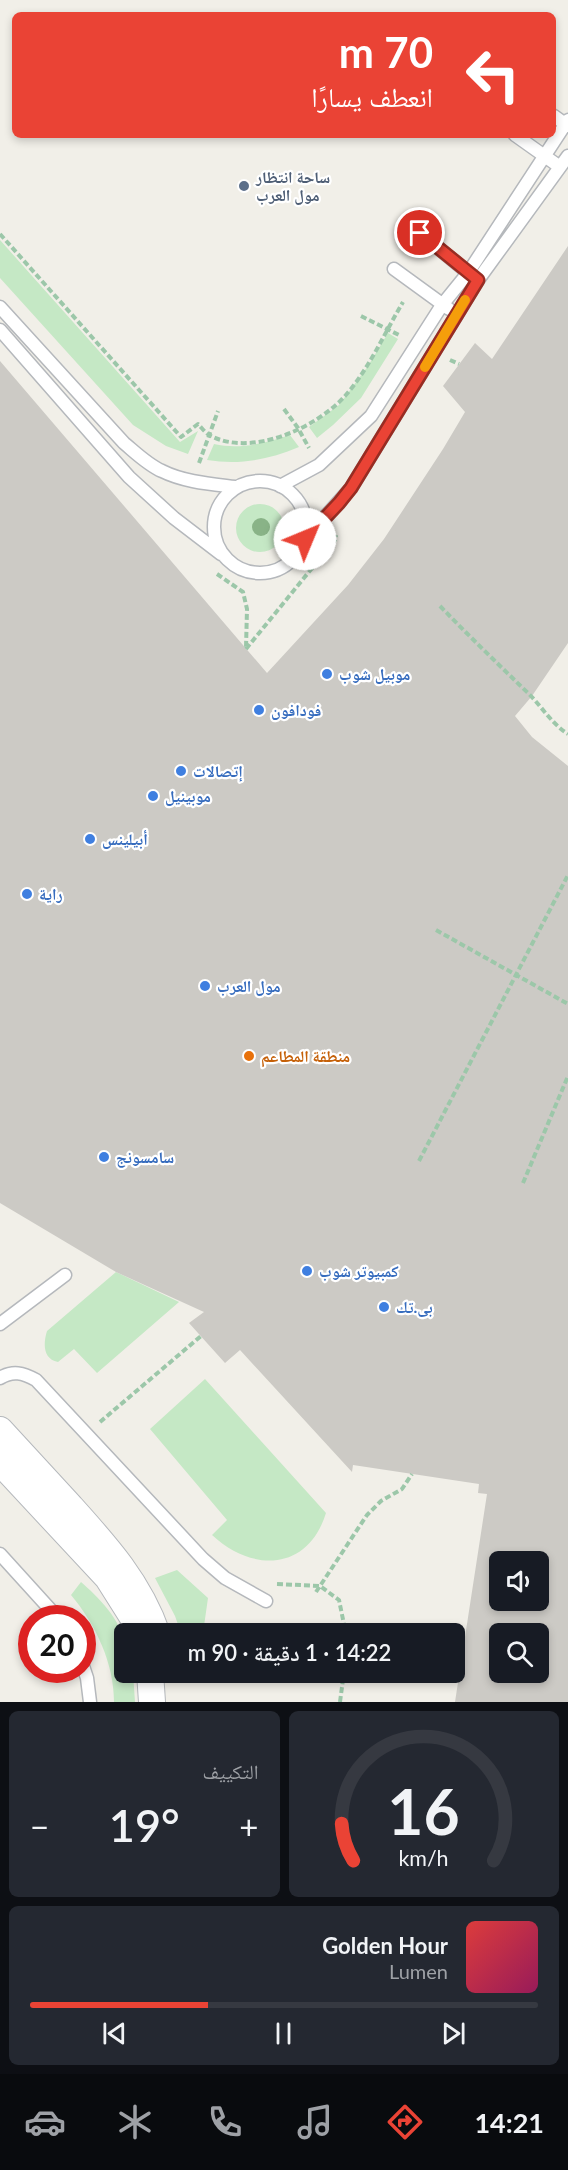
<!DOCTYPE html>
<html lang="ar">
<head>
<meta charset="utf-8">
<style>
	:root { --surface:#171b24; --page:#242831; --text:#f1f3f6; --muted:#9ea1a6; --line:#363941; --accent:#ea4335 }
	body { margin:0; font-family:Lato,"Noto Naskh Arabic",sans-serif; background:var(--page); color:var(--text); direction:rtl; height:100vh; display:flex; flex-direction:column; font-size:22px; white-space:nowrap }
	* { box-sizing:border-box; margin:0 }
	p { font-size:20px; color:var(--muted) }
	.icon { flex:none; width:33px; height:33px; fill:none; stroke:currentColor; stroke-width:2; stroke-linecap:round; stroke-linejoin:round }
	.map { position:relative; height:1702px; overflow:hidden; direction:ltr }
	.details { display:flex; flex-direction:column; gap:9px; padding:9px; background:#0d0f14; flex:1 }
	.details>* { flex:none }
	.hud { position:absolute; left:12px; top:12px; width:544px; height:126px; border-radius:9px; box-shadow:0 3px 9px #0003; direction:rtl; background:#ea4335; color:#fff; overflow:hidden }
	.fabs { position:absolute; left:489px; top:1551px; display:grid; gap:12px }
	.fabs a { display:grid; place-items:center; width:60px; height:60px; border-radius:9px; background:var(--surface); box-shadow:0 3px 9px #0003; font-size:30px }
	.speed { position:absolute; left:18px; top:1605px; display:flex; gap:12px; font-size:30px; font-weight:700; text-align:center }
	.speed>* { display:grid; place-content:center; width:78px; height:78px; border-radius:50%; background:var(--surface); box-shadow:0 3px 9px #0003; line-height:1 }
	.speed .limit { border:9px solid #d22; background:#fff; color:#111 }
	.pin { position:absolute; display:grid; place-items:center; width:51px; height:51px; color:#fff; margin:-26px; border:3px solid #fff; border-radius:50%; box-shadow:0 2px 6px #0007 }
	.me { position:absolute; width:66px; margin:-33px; rotate:45deg; stroke-linejoin:round; filter:drop-shadow(0 0 4px #0008) }
	.turn { display:flex; align-items:center; gap:21px; height:126px; padding:0 24px; font-size:27px }
	.turn .icon { width:78px; height:78px; stroke-width:2.5 }
	.turn b { display:block; font-size:42px; line-height:51px }
	.big { font-size:45px; font-weight:600; line-height:1.1 }
	.details .widget { flex:1; display:flex; flex-direction:column; justify-content:center; gap:9px; min-width:0; padding:0 21px; border-radius:9px; background:var(--page) }
	.details .dial { align-items:center; gap:0 }
	.dial svg { height:156px; overflow:visible; fill:none; stroke:var(--line); stroke-width:7; stroke-linecap:round; text-anchor:middle }
	.dial text { fill:var(--text); stroke:none }
	.song { display:flex; align-items:center; gap:18px }
	.cover { width:72px; height:72px; border-radius:9px; background:linear-gradient(135deg,hsl(0 70% 55%),hsl(330 70% 35%)) }
	.played { height:6px; border-radius:3px; background:linear-gradient(90deg,var(--accent) 35%,var(--line) 35%) }
	.keys { display:flex; justify-content:space-around; direction:ltr }
	.heat { display:flex; justify-content:space-between; align-items:center; font-size:33px; direction:ltr }
	.details .tiles { flex:1; display:grid; gap:9px; grid-template-columns:1fr 1fr }
	.widget:last-child { grid-column:span 2 }
	.trip { position:absolute; left:114px; top:1623px; width:351px; height:60px; border-radius:9px; background:var(--surface); box-shadow:0 3px 9px #0003; font-weight:600; line-height:60px; text-align:center; direction:rtl }
	.menu { display:flex; height:96px; justify-content:space-around; align-items:center; background:#090b0e; color:var(--muted) }
	.menu .icon { width:42px; height:42px }
	.menu .on { color:var(--accent) }
	.menu b { font-size:27px; color:var(--text) }
	.map>svg:first-child { display:block }
	.green { fill:#c5e8c5 }
	.building { fill:#cccac5; fill-rule:evenodd }
	.lines { fill:none; stroke-linecap:round; stroke-linejoin:round }
	.lane-casing { stroke:#b5b8bc; stroke-width:15 }
	.street-casing { stroke:#b5b8bc; stroke-width:28 }
	.path { stroke:#9cc7a9; stroke-width:4; stroke-dasharray:6 3; stroke-linecap:butt }
	.lane { stroke:#fff; stroke-width:12 }
	.street { stroke:#fff; stroke-width:26 }
	.tree { fill:#89b387 }
	.route-casing { stroke:#982c22; stroke-width:15 }
	.route { stroke:#ea4335; stroke-width:10 }
	.slow { stroke:#f59e0b; stroke-width:10 }
	.service-dot { fill:#5c6f8a; stroke:#fff; stroke-width:2 }
	.shop-dot { fill:#3f7fe0; stroke:#fff; stroke-width:2 }
	.food-dot { fill:#e8710a; stroke:#fff; stroke-width:2 }
	.labels { text-anchor:middle; stroke-width:4.5; stroke-linejoin:round; paint-order:stroke }
	.service-label { font-size:16px; font-weight:bold; fill:#4e5e75; stroke:#fff; text-anchor:start }
	.shop-label { font-size:16px; font-weight:bold; fill:#366cbe; stroke:#fff; text-anchor:start }
	.food-label { font-size:16px; font-weight:bold; fill:#c56008; stroke:#fff; text-anchor:start }
</style>
</head>
<body>
<div class="map">
<svg width="568" height="1702" viewBox="0 0 568 1702">
	<rect width="100%" height="100%" fill="#f1efe8"/>
	<path class="green" d="M0,240L180,442L198,431L188,454L166,446L133,425L0,278Z
		M388,333L398,339L361,398L333,425L317,438L309,427L339,405L368,366Z
		M290,435L299,447C268,460 240,465 207,460L214,444C240,450 265,443 290,435Z
		M236 528a24 24 0 1 1 48 0a24 24 0 1 1-48 0Z
		M116,1272L179,1302L97,1373L74,1349L58,1362C43,1359 43,1344 47,1331Z
		M205,1379L326,1513C308,1571 253,1573 212,1535L227,1520L150,1429Z
		M177,1570L208,1598L203,1633H181L175,1616L155,1578Z
		M81,1582C97,1596 122,1620 124,1644C125,1653 124,1663 124,1672L133,1673L135,1702H114C114,1663 96,1625 71,1595Z"/>
	<path class="building" d="M568,246V643L532,696L515,716L532,737L568,766V1702H455L487,1494L478,1493L479,1484L353,1465L352,1472L240,1350L225,1363L189,1323L204,1312L116,1272L0,1203V361L267,673L348,585L384,539L443,449L465,412L443,386L475,343L492,359ZM500,1562H538V1600H500ZM500,1634H538V1672H500Z"/>
	<g class="lines">
		<g class="lane-casing">
			<path id="lane" d="M554,116L568,126
				M515,135L560,167
				M420,233L472,276
				M394,269L449,309
				M0,307L124,443C136,453 148,465 162,471C184,482 211,484 235,487
				M0,330L129,477L174,518L221,554
				M214 527a46 46 0 1 1 92 0a46 46 0 1 1-92 0Z
				M280,486L319,465L371,416L442,305L468,273L568,120
				M305,539L351,488L478,280L568,156
				M0,1324L65,1275
				M0,1378C13,1370 23,1373 36,1380L203,1559L225,1578L266,1601
				M0,1554L58,1618
				M82,1663L87,1678L90,1702"/>
		</g>
		<g class="street-casing">
			<path id="street" d="M0,1430C23,1455 46,1480 69,1505C105,1545 139,1582 157,1634
				M0,1462L108,1578L132,1616
				M150,1672L152,1702"/>
		</g>
		<path class="path" d="M0,234L181,437L198,424C202,428 206,434 211,436C252,457 316,428 345,396C369,369 384,334 403,302
			M361,316L401,336
			M450,360L459,364
			M284,409L298,428L309,448
			M199,463L218,411
			M217,574L243,592L247,609L246,648
			M440,606C469,636 499,665 529,694C542,707 552,724 568,734
			M246,649L335,540L336,535
			M436,930L568,1004
			M419,1161L568,875
			M523,1183L568,1076
			M100,1422L201,1336
			M277,1584L320,1586L339,1600L346,1634
			M316,1592L367,1515L381,1501L402,1489L412,1474
			M340,1702L344,1672"/>
		<use href="#lane" class="lane"/>
		<use href="#street" class="street"/>
	</g>
	<circle class="tree" cx="261" cy="527" r="9"/>
	<g class="lines">
		<g class="route-casing">
			<path id="route" d="M305,539L339,503L351,488L478,280L420,233"/>
		</g>
		<use href="#route" class="route"/>
		<path class="slow" d="M425,367L465,300"/>
	</g>
	<circle class="service-dot" cx="244" cy="186" r="6"/>
	<g class="shop-dot">
		<circle cx="327" cy="674" r="6"/>
		<circle cx="259" cy="710" r="6"/>
		<circle cx="181" cy="771" r="6"/>
		<circle cx="153" cy="796" r="6"/>
		<circle cx="90" cy="839" r="6"/>
		<circle cx="27" cy="894" r="6"/>
		<circle cx="205" cy="986" r="6"/>
		<circle cx="104" cy="1157" r="6"/>
		<circle cx="307" cy="1271" r="6"/>
		<circle cx="384" cy="1307" r="6"/>
	</g>
	<circle class="food-dot" cx="249" cy="1056" r="6"/>
	<g class="labels">
		<g class="service-label">
			<text x="256" y="183">ساحة انتظار<tspan x="256" dy="18">مول العرب</tspan></text>
		</g>
		<g class="shop-label">
			<text x="339" y="680">موبيل شوب</text>
			<text x="271" y="716">فودافون</text>
			<text x="193" y="777">إتصالات</text>
			<text x="165" y="802">موبينيل</text>
			<text x="102" y="845">أبيلينس</text>
			<text x="39" y="900">راية</text>
			<text x="217" y="992">مول العرب</text>
			<text x="116" y="1163">سامسونج</text>
			<text x="319" y="1277">كمبيوتر شوب</text>
			<text x="396" y="1313">بى.تك</text>
		</g>
		<g class="food-label">
			<text x="261" y="1062">منطقة المطاعم</text>
		</g>
	</g>
</svg>
<div class="fabs">
<a><svg class="icon" aria-label="sound" viewBox="0 0 24 24"><path d="M4 9h4l5-4v14l-5-4H4zM17 9q2 3 0 6"/></svg></a>
<a><svg class="icon" aria-label="search" viewBox="0 0 24 24"><circle cx="10" cy="10" r="6"/><path d="M15 15l6 6"/></svg></a>
</div>
<div class="speed"><div class="limit">20</div></div>
<div class="pin" style="left:420px;top:233px;background:#d93025"><svg class="icon" aria-label="arrive" viewBox="0 0 24 24"><path d="M6 21V4h12l-3 4 3 4H6"/></svg></div>
<svg class="me" style="left:305px;top:539px" viewBox="-20 -20 40 40"><circle r="19" fill="#fff"/><path d="M0-13L10 11 0 6-10 11z" fill="#ea4335"/></svg>
<div class="trip">14:22 · 1 دقيقة · 90 m</div>
<div class="hud">
<div class="turn"><svg class="icon" aria-label="left" viewBox="0 0 24 24"><path d="M17 20v-9H6M10 6l-5 5 5 5"/></svg><div><b>70 m</b>انعطف يسارًا</div></div>
</div>
</div>
<section class="details">
<div class="tiles">
<div class="widget dial"><svg viewBox="0 0 100 80">
<path d="M14 69A42 42 0 1 1 86 69"/>
<path d="M14 69A42 42 0 0 1 8 50" stroke="#ea4335"/>
<text x="50" y="56" font-size="32" font-weight="700">16</text>
<text x="50" y="72" font-size="11">km/h</text>
</svg></div>
<div class="widget"><p>التكييف</p>
<div class="heat"><a>−</a><b class="big">19°</b><a>+</a></div>
</div>
<div class="widget">
<div class="song"><i class="cover"></i><div><b>Golden Hour</b><p>Lumen</p></div></div>
<div class="played"></div>
<div class="keys"><svg class="icon" aria-label="previous" viewBox="0 0 24 24"><path d="M18 5L8 12l10 7zM5 5v14"/></svg><svg class="icon" aria-label="pause" viewBox="0 0 24 24"><path d="M8 5v14M16 5v14"/></svg><svg class="icon" aria-label="next" viewBox="0 0 24 24"><path d="M6 5l10 7-10 7zM19 5v14"/></svg></div>
</div>
</div>
</section>
<nav class="menu">
<b>14:21</b>
<svg class="icon on" aria-label="directions" viewBox="0 0 24 24"><path d="M12 3l9 9-9 9-9-9zM9 14v-3h6M13 9l2 2-2 2"/></svg>
<svg class="icon" aria-label="music" viewBox="0 0 24 24"><path d="M9 18V5l10-2v13"/><circle cx="6" cy="18" r="3"/><circle cx="16" cy="16" r="3"/></svg>
<svg class="icon" aria-label="phone" viewBox="0 0 24 24"><path d="M5 4h4l2 5-3 2q2 4 5 5l2-3 5 2v4C11 20 4 13 5 4z"/></svg>
<svg class="icon" aria-label="climate" viewBox="0 0 24 24"><path d="M12 3v18M4 7l16 10M4 17L20 7"/></svg>
<svg class="icon" aria-label="car" viewBox="0 0 24 24"><path d="M5 17H2v-5l4-1 3-4h7l3 4 3 1v5h-3M9 17h6M6 11h13"/><circle cx="7" cy="17" r="2"/><circle cx="17" cy="17" r="2"/></svg>
</nav>
</body>
</html>
